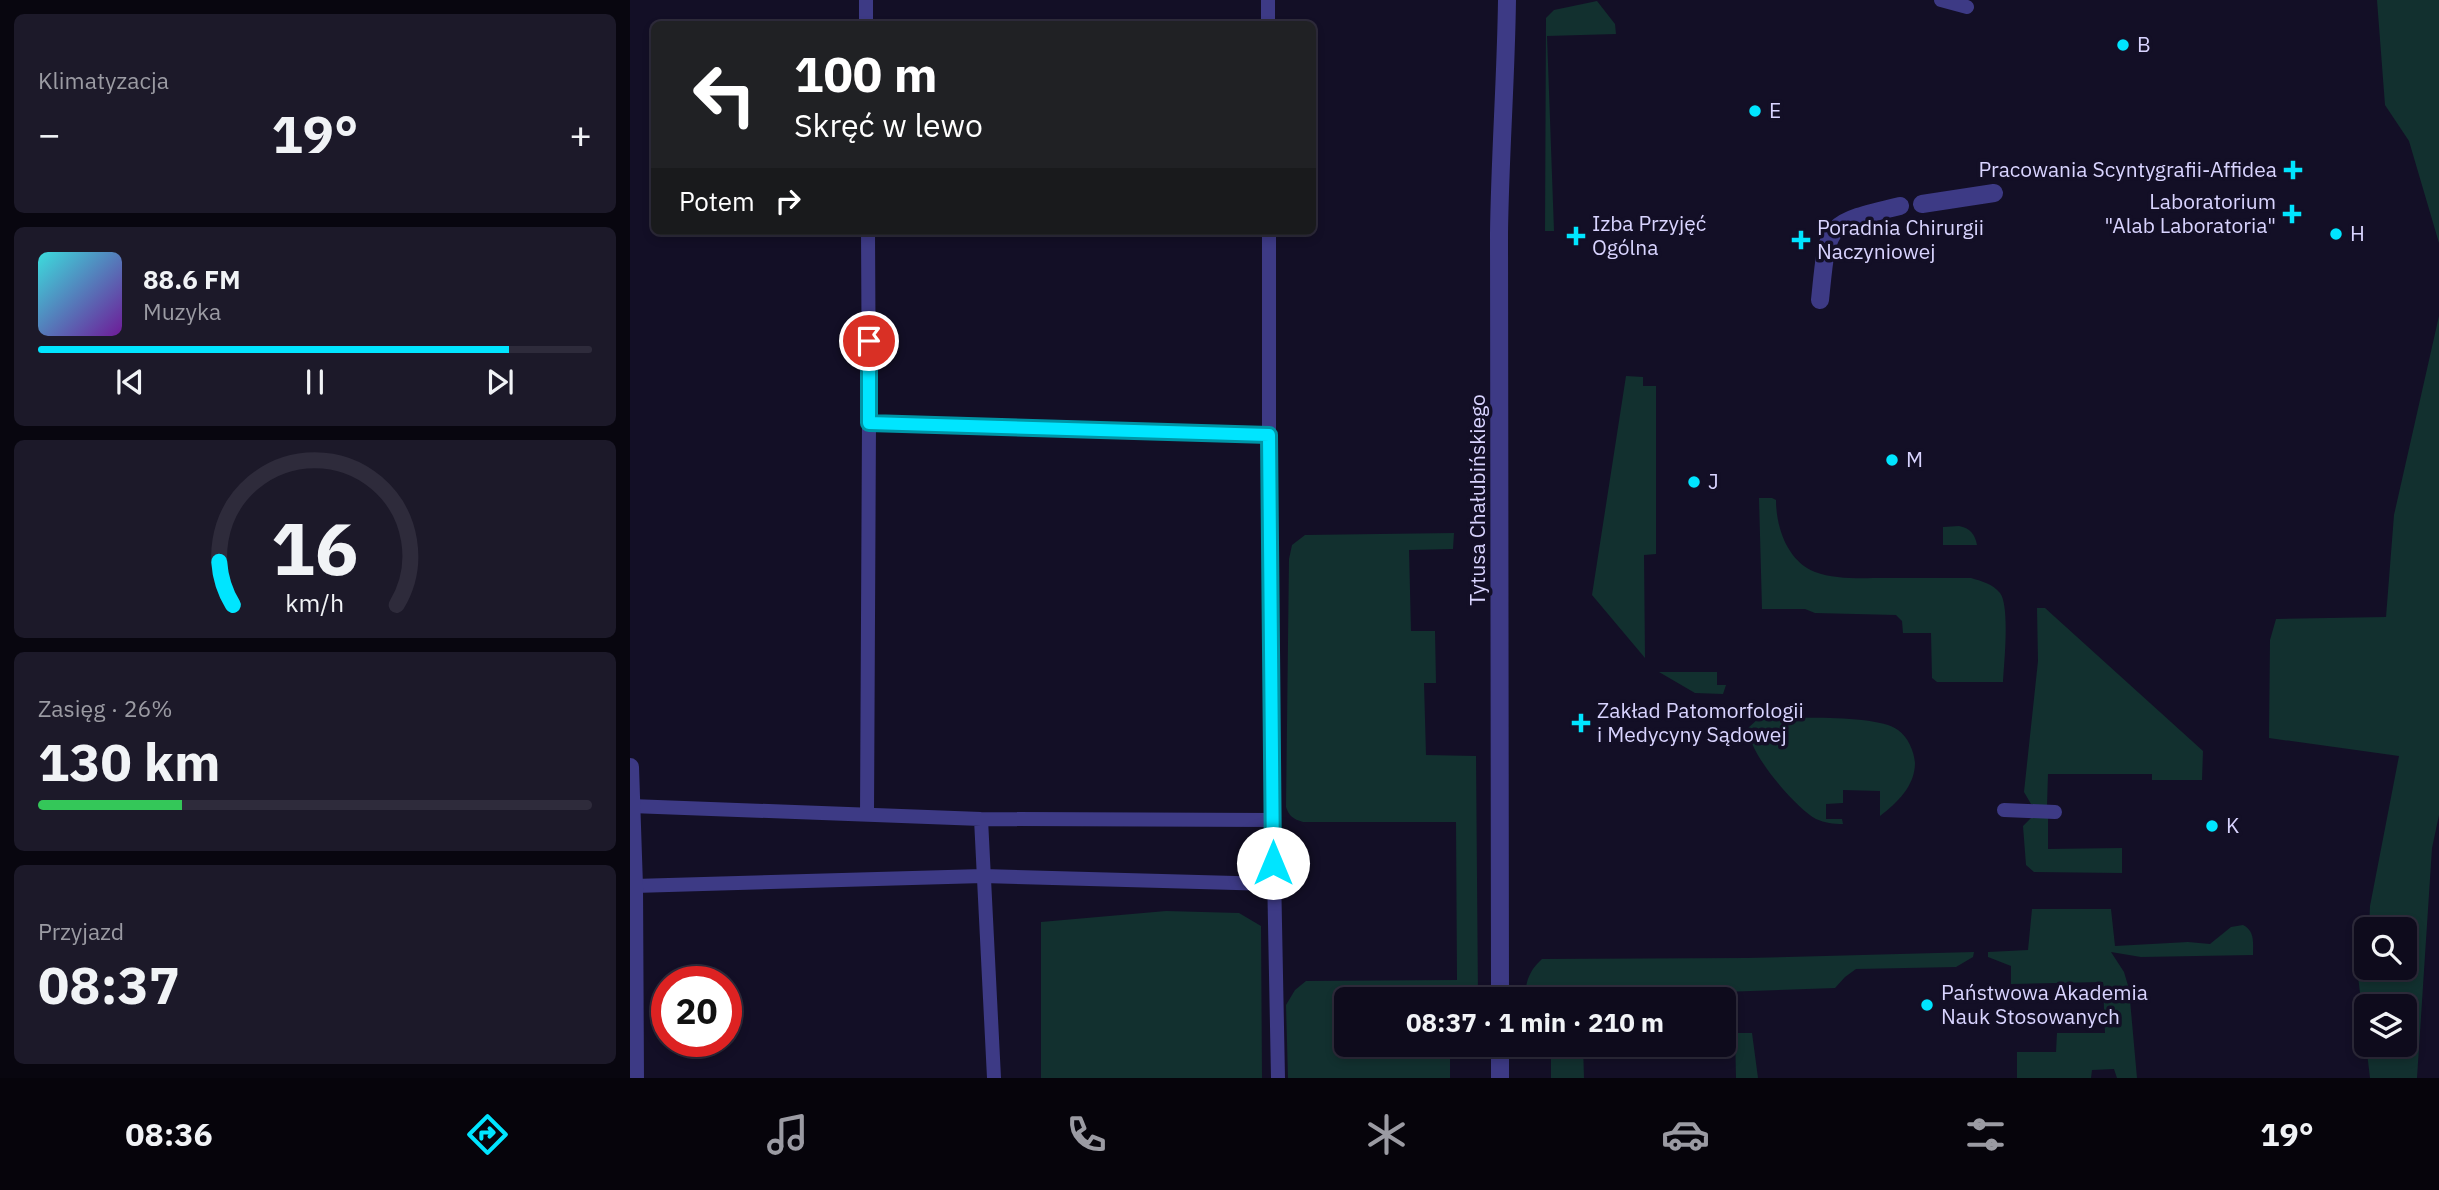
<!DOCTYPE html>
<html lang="pl">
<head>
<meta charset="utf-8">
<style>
	:root { --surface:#0e0b1c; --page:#1c1929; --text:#f1f3f6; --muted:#9b9ba3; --line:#2e2b3b; --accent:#00e5ff }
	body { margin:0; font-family:"IBM Plex Sans",sans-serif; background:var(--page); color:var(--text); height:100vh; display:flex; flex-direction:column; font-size:26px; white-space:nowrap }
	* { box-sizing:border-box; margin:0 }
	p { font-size:23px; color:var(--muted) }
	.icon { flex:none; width:38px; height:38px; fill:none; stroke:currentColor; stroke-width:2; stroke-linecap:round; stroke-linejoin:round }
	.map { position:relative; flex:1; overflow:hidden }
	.side { display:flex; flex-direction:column; gap:14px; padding:14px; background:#08060f; width:630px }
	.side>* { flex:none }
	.hud { position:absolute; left:21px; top:21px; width:665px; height:214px; border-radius:10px; box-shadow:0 4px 10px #0003,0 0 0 2px var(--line); background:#202124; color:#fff; overflow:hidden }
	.buttons { position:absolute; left:1724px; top:917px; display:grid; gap:14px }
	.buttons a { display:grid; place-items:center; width:63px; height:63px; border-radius:10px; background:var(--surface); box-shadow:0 4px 10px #0003,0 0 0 2px var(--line); font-size:35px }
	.speed { position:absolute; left:21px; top:966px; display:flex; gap:14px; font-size:35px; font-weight:700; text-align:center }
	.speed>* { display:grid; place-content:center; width:91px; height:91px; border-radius:50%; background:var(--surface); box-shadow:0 4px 10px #0003,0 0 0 2px var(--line); line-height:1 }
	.speed .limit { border:10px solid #d22; background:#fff; color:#111 }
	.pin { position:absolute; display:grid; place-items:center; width:60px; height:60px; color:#fff; margin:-30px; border:4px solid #fff; border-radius:50%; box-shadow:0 2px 7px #0007 }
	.me { position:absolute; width:77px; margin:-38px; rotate:0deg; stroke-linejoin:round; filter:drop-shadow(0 0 5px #0008) }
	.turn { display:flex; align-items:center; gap:24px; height:147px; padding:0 28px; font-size:32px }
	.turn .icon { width:91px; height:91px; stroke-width:2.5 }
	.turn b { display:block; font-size:49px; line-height:60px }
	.then { display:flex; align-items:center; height:66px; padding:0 28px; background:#0003; gap:14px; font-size:26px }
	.big { font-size:52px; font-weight:700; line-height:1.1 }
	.side .tile { flex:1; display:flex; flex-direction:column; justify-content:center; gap:10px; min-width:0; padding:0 24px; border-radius:10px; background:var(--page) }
	.side .dial { align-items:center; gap:0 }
	.dial svg { height:182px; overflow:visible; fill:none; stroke:var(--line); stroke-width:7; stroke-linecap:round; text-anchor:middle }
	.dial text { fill:var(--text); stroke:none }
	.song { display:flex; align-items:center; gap:21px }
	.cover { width:84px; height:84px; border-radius:10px; background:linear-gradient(135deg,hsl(180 70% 55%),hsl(280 70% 35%)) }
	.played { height:7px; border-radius:4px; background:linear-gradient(90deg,var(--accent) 85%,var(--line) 85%) }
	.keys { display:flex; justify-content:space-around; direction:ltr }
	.heat { display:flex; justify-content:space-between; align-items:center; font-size:38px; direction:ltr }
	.charge { height:10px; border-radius:5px; background:linear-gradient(90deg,#34c759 26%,var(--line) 0) }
	.trip { position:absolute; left:704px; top:987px; width:402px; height:70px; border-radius:10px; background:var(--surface); box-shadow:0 4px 10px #0003,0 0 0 2px var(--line); font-weight:700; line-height:70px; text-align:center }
	.menu { display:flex; height:112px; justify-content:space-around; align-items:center; background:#06040b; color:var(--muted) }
	.menu .icon { width:49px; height:49px }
	.menu .on { color:var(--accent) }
	.menu b { font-size:32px; color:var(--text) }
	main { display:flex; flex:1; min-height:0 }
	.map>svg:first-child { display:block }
	.green { fill:#12302f; fill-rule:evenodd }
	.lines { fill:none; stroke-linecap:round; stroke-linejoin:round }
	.service { stroke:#3d3a85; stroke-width:14 }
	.pedestrian { stroke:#3d3a85; stroke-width:18 }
	.minor { stroke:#3d3a85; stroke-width:18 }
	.route-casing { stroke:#0095a6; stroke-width:18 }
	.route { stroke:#00e5ff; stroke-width:12 }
	.poi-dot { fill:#00e5ff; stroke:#130f26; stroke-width:2.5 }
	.labels { text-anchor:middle; stroke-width:7; stroke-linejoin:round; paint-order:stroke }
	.poi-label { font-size:21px; fill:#d9d4ff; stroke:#130f26; text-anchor:start }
	.street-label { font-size:21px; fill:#d9d4ff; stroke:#130f26 }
</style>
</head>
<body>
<main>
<section class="side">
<div class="tile"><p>Klimatyzacja</p>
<div class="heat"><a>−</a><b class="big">19°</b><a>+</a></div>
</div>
<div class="tile">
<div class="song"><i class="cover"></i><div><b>88.6 FM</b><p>Muzyka</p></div></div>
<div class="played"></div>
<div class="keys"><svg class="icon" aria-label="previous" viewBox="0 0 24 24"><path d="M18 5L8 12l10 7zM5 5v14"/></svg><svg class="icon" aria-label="pause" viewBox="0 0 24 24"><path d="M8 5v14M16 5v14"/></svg><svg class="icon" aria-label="next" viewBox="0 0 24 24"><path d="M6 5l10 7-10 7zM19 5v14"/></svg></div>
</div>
<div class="tile dial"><svg viewBox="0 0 100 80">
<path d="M14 69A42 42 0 1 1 86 69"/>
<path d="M14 69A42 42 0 0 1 8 50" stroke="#00e5ff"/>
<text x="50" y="56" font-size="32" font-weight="700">16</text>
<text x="50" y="72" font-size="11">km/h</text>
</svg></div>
<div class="tile"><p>Zasięg · 26%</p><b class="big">130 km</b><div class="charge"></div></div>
<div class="tile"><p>Przyjazd</p><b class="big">08:37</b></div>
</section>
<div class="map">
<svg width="1809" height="1078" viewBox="0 0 1809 1078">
	<rect width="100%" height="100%" fill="#130f26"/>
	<path class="green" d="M1747,0H1809V243L1779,141L1755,105Z
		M967,1L985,24L986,34L917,36L924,231H915L916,18L924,10Z
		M1809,316V815L1802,848L1787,1078H1740L1728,976L1736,956V968H1774V929H1739L1740,906L1769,756L1639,738L1640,640L1646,619L1756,617L1764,515ZM1736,1006H1774V1045H1736Z
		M996,376L1013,377V386H1026V554L1014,555L1015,658L962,595Z
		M1129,498H1142L1146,500C1146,527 1157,561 1185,572C1206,580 1233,578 1254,578C1283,578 1312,578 1341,578C1351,581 1363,584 1370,593C1380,606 1374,664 1373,682H1307L1302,678L1301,633H1273L1272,621L1266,615L1185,613L1175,609H1132Z
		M1329,526C1340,528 1345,534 1347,545H1313V527Z
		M824,533L823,549L779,550L781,631H805L806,683H794L796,755L846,756L848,999H716V1045H820V1078H658L656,1005L665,990L676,981L827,980L826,822H673C663,819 659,816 656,807L659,559L662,545L675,535Z
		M1407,608H1415L1573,751L1572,780H1522V774H1418L1417,806L1401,804L1394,792L1408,661Z
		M1029,672H1087V685H1096L1093,694L1065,693Z
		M1128,719C1157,718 1247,714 1268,730C1278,737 1284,751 1285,763C1285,786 1267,803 1250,816V791L1213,790V803L1196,804V819H1212L1213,824C1203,824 1195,823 1186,819C1165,807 1118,753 1118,728Z
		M1402,817H1418V849L1492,848V873L1404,872L1396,865L1393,826Z
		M1402,909H1481L1485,946L1558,942L1580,944L1601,927L1613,925C1625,931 1623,942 1623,955L1511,957L1481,952L1494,972L1499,989L1507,1078H1487L1484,1069L1462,1070L1461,1078H1387V1052H1426L1427,1033H1475L1473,982L1381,984V966L1358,957V952L1398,950Z
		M536,911L609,913L631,926L632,1078H411V922Z
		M1344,952L1343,957L1326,967L1226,969L1215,977L1205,988L978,996V999H895C896,982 898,972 912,959L1117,958Z
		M1105,1033H1122L1128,1078H1106Z
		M921,1045H953L954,1078H921Z"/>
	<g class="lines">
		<path class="service" d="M236,0V24
			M638,0V24
			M1311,0L1337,7
			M238,231L239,423
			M639,231V435
			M1,806L351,819L643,820L648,1078
			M1374,810L1425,812
			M237,814L239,423L639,435L643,820
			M351,819L364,1078
			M4,886L353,876L643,884"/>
		<path class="pedestrian" d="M1292,204L1364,193
			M1190,300C1198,224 1193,224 1270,206"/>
		<path class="minor" d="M0,767L4,886L5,1078
			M870,999L869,233C870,155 876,78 877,0
			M870,1045V1078"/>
	</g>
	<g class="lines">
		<g class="route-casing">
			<path id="route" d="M239,341V423L639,435L643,863"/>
		</g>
		<use href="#route" class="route"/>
	</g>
	<g class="poi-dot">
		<circle cx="1493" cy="45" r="7"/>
		<circle cx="1125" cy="111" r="7"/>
		<path d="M1659.5 159.5h7v7h7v7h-7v7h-7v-7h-7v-7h7z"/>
		<path d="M1658.5 203.5h7v7h7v7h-7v7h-7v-7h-7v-7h7z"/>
		<circle cx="1706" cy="234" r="7"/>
		<path d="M942.5 225.5h7v7h7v7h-7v7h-7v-7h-7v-7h7z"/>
		<path d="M1167.5 229.5h7v7h7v7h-7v7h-7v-7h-7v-7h7z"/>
		<circle cx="1262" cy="460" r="7"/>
		<circle cx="1064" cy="482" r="7"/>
		<path d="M947.5 712.5h7v7h7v7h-7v7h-7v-7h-7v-7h7z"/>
		<circle cx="1582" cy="826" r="7"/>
		<circle cx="1297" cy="1005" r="7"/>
	</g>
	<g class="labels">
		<g class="poi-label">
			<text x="1507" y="52">B</text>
			<text x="1139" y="118">E</text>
			<text x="1647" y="177" text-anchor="end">Pracowania Scyntygrafii-Affidea</text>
			<text x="1646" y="209" text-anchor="end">Laboratorium<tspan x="1646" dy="24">"Alab Laboratoria"</tspan></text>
			<text x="962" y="231">Izba Przyjęć<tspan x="962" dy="24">Ogólna</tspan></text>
			<text x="1187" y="235">Poradnia Chirurgii<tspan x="1187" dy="24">Naczyniowej</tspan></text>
			<text x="1720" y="241">H</text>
			<text x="1276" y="467">M</text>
			<text x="1078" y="489">J</text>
			<text x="967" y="718">Zakład Patomorfologii<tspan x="967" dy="24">i Medycyny Sądowej</tspan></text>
			<text x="1596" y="833">K</text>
			<text x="1311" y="1000">Państwowa Akademia<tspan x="1311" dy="24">Nauk Stosowanych</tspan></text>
		</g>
		<g class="street-label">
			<text transform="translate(848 500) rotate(-90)" y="7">Tytusa Chałubińskiego</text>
		</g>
	</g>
</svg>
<div class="buttons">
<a><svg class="icon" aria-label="search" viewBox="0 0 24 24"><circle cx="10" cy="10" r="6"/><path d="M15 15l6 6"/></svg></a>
<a><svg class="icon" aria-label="layers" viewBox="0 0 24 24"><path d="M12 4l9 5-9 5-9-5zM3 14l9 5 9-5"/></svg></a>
</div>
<div class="speed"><div class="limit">20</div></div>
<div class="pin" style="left:239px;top:341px;background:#d93025"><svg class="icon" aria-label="arrive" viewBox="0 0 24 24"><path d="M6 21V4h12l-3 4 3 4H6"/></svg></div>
<svg class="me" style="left:643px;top:863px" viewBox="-20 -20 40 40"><circle r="19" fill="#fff"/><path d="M0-13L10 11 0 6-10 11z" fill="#00e5ff"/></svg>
<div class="trip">08:37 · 1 min · 210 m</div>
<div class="hud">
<div class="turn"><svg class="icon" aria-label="left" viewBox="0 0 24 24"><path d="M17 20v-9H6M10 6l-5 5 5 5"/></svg><div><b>100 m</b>Skręć w lewo</div></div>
<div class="then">Potem<svg class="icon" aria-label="right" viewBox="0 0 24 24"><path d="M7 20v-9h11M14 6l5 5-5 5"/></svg></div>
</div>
</div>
</main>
<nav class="menu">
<b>08:36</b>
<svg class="icon on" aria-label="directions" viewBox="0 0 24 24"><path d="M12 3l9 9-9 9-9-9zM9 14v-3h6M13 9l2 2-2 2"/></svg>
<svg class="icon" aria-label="music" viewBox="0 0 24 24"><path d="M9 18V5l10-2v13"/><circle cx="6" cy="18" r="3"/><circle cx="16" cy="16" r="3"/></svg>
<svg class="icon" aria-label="phone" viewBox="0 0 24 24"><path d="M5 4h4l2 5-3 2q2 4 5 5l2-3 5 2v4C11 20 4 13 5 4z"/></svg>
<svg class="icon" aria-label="climate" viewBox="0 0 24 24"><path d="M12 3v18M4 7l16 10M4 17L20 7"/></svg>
<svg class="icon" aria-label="car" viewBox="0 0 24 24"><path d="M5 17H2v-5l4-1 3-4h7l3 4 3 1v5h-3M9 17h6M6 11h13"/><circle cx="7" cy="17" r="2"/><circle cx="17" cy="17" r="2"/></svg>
<svg class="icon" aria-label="filters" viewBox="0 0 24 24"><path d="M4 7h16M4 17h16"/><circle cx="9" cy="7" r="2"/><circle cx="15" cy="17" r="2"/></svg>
<b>19°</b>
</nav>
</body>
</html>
